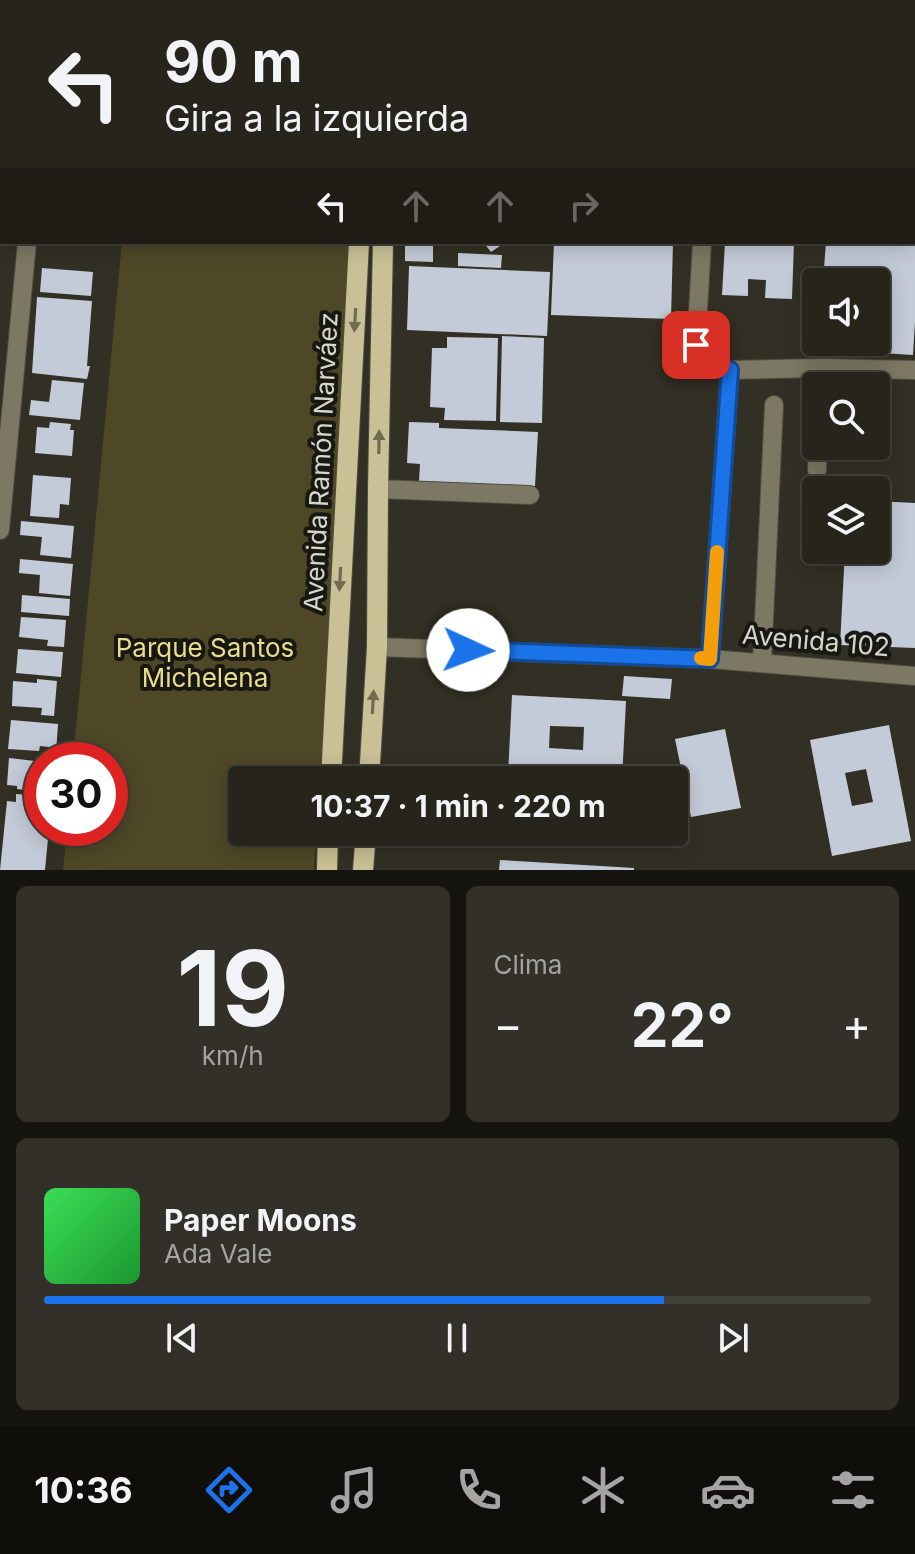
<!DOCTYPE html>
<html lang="es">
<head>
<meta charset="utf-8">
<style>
	:root { --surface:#26241b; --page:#323028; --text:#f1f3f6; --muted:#a4a4a3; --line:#42413a; --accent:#1a73e8 }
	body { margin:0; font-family:Inter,sans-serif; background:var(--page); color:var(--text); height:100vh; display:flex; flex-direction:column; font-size:30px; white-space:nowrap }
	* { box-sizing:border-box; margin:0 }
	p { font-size:26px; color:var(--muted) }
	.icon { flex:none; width:44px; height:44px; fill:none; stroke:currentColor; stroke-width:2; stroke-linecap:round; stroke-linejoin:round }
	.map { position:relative; height:870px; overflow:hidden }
	.details { display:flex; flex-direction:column; gap:16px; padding:16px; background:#15140f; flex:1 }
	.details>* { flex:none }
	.hud { position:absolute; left:0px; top:0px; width:916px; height:244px; box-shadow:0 4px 20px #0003,0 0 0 2px var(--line); background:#26241b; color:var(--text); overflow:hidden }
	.controls { position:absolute; left:802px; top:268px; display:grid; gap:16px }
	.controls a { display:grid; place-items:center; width:88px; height:88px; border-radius:8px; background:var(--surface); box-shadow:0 4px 20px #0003,0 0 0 2px var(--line); font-size:40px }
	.speed { position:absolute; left:24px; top:742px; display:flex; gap:16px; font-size:40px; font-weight:700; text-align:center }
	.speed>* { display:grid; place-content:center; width:104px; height:104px; border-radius:50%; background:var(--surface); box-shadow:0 4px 20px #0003,0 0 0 2px var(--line); line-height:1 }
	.speed .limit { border:12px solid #d22; background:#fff; color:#111 }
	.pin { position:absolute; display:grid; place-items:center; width:68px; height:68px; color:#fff; margin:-34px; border-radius:16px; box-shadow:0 4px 12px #0006 }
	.me { position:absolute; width:88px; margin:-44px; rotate:92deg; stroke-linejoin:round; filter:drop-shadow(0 0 6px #0008) }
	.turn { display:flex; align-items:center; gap:28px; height:168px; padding:0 32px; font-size:36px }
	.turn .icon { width:104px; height:104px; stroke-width:2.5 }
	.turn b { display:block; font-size:56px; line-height:68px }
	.lanes { display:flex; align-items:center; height:76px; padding:0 32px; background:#0003; justify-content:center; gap:40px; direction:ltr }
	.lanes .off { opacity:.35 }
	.big { font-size:60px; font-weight:700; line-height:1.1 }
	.details .tile { flex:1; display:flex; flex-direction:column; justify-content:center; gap:12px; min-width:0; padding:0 28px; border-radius:12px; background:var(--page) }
	.details .dial { align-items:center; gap:0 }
	.dial b { font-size:104px; line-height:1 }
	.song { display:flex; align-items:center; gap:24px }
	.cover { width:96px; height:96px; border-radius:12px; background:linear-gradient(135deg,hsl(130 70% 55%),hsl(130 70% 35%)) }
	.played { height:8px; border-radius:4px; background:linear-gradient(90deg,var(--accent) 75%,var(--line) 75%) }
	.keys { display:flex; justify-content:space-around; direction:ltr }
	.heat { display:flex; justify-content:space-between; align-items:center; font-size:44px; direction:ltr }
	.details .tiles { flex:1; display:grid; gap:16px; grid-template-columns:1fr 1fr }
	.tile:last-child { grid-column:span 2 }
	.trip { position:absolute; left:228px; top:766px; width:460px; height:80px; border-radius:8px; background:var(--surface); box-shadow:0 4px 20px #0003,0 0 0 2px var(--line); font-weight:700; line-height:80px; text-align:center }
	.menu { display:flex; height:128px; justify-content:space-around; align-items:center; background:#0f0e0b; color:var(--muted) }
	.menu .icon { width:56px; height:56px }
	.menu .on { color:var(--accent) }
	.menu b { font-size:36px; color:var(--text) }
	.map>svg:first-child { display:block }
	.green { fill:#4e4827 }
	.building { fill:#c4cbd8; fill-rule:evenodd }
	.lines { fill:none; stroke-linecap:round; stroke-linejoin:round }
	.minor-casing { stroke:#504e42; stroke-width:20 }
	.major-casing { stroke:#504e42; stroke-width:22 }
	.minor { stroke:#7c7863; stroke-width:18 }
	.major { stroke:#c9c095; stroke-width:20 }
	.oneway { fill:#706c54 }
	.route-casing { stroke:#114b97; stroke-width:20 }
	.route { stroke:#1a73e8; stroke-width:14 }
	.slow { stroke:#f59e0b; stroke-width:14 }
	.labels { text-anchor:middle; stroke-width:8; stroke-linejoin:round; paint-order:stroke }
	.street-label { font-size:26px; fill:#d6d5cd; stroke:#181812 }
	.park-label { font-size:26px; fill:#ebdc8e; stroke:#181812 }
</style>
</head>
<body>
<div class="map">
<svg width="915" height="870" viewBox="0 0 915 870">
	<rect width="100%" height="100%" fill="#323024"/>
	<path class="green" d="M122,242H354L320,780H242V832H316L314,870H63L67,828H110V760H73Z"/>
	<path class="building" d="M483,242H506L491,252Z
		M554,242H673L671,319L551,315Z
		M725,242H794L792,299L765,298L766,280L748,279V296L722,295Z
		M826,242H915V322L913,355L818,349L819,342H876V282H823Z
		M405,245L433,246V262L405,261Z
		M458,253L502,255L501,268L458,266Z
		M409,266L550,272L547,336L407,330Z
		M42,268L93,272L91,296L40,292Z
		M37,297L92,301L87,366H90L87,379L32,373Z
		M502,336L544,338L542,423L500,422Z
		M447,337L498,338L496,421L444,420L445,408L430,407L432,348H447Z
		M52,380L84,383L80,420L29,415L31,400L49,402Z
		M50,422L71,424L70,430H74L72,456L35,453L37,427L49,428Z
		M409,422L439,423V428L538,432L535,486L419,481L420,464L407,463Z
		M33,475L71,478L69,505L60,504L59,518L30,516Z
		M876,501L915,503V648L840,645L845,550H876Z
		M21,521L74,526L71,558L40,555L42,537L20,535Z
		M20,559L73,564L70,596L39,593L40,575L19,573Z
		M22,595L70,599L69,616L21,612Z
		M21,617L66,620L64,647L47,646L48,640L19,637Z
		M18,649L63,652L61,677L16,673Z
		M624,676L672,679L670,699L622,696Z
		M37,679L57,681L54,716L41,715L42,708L12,706L13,681L37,683Z
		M512,695L626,701L622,780L508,775ZM550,726L584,727L583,750L549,748Z
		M11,720L58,724L56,754H48L49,747L40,746L39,751L8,749Z
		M889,725L911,841L832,856L810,740ZM866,769L873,802L852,806L845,773Z
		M725,729L741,808L691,817L675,739Z
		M36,757L49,758V760H42V792L17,789V786L7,785L9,758L35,761Z
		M16,794L42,796V828H49L45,870H0L7,801L16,802Z
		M500,860L634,868V870H499Z"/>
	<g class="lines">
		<g class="minor-casing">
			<path id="minor" d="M372,2V0
				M395,2V0
				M747,2V0
				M702,242L696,345L702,361L730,370L823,368L915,370
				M817,470L818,446
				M378,489L530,495
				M0,530L27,242
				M377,647L710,659L915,676
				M710,659L730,370
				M762,663L774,405"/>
		</g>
		<g class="major-casing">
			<path id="major" d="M0,81H2
				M0,112H2
				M914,129H915
				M914,149H915
				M331,780L359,242
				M369,780L377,647L378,489L383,242
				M327,870L328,832
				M363,870L366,832"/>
		</g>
		<use href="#minor" class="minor"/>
		<use href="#major" class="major"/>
	</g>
	<defs><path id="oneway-solid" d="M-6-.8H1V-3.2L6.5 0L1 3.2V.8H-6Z" transform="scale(2)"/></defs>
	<g class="oneway">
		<use href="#oneway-solid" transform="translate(355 320) rotate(93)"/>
		<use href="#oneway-solid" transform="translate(379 442) rotate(-89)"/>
		<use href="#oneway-solid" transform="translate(340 579) rotate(93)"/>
		<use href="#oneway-solid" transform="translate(373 702) rotate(-87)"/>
	</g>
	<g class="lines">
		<g class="route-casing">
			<path id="route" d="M468,650L710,659L730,370L702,361L696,345"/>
		</g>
		<use href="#route" class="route"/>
		<path class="slow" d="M701,658L710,659L717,552"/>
	</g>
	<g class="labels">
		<g class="street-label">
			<text transform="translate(321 462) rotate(-87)" y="9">Avenida Ramón Narváez</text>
			<text transform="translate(816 641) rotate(5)" y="9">Avenida 102</text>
		</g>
		<g class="park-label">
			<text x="205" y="657">Parque Santos<tspan x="205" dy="30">Michelena</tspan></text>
		</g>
	</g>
</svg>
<div class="controls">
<a><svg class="icon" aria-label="sound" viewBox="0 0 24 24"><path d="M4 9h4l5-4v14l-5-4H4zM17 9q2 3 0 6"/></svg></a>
<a><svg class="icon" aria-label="search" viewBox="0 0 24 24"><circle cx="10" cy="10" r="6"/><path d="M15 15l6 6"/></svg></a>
<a><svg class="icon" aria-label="layers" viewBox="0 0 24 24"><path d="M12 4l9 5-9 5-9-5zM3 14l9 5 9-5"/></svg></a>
</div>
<div class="speed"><div class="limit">30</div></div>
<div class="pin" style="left:696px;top:345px;background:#d93025"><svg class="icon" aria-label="arrive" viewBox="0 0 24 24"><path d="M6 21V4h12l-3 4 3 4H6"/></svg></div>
<svg class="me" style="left:468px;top:650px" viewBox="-20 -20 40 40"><circle r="19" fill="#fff"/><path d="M0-13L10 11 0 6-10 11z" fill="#1a73e8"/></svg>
<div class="trip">10:37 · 1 min · 220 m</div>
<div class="hud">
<div class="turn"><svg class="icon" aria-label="left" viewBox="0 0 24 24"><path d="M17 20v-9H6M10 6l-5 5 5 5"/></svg><div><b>90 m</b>Gira a la izquierda</div></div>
<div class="lanes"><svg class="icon" aria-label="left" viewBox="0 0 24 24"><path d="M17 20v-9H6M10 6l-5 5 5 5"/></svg><svg class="icon off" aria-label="ahead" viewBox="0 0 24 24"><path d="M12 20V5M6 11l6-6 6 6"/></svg><svg class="icon off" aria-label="ahead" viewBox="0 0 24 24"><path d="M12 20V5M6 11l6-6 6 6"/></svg><svg class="icon off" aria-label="right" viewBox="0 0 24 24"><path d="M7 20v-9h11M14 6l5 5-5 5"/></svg></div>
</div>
</div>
<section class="details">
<div class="tiles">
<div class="tile dial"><b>19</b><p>km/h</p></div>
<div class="tile"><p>Clima</p>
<div class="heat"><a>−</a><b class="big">22°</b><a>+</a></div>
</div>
<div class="tile">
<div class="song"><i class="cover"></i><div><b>Paper Moons</b><p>Ada Vale</p></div></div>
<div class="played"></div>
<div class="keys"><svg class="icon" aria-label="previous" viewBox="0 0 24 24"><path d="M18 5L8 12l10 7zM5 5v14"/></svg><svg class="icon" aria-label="pause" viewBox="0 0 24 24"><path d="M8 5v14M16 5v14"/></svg><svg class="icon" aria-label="next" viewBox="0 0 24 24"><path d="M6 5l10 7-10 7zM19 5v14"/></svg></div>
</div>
</div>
</section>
<nav class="menu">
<b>10:36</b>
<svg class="icon on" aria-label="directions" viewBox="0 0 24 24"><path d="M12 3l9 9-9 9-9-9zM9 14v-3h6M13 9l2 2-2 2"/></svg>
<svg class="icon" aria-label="music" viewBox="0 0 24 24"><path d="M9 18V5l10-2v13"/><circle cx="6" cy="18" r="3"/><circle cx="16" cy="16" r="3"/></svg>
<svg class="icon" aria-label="phone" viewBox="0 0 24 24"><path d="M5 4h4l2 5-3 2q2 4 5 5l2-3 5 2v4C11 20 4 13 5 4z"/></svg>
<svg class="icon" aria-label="climate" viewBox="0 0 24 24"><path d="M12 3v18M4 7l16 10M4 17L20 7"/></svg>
<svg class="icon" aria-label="car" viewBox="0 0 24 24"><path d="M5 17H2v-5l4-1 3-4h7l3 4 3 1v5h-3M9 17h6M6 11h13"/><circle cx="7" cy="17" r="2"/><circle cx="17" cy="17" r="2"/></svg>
<svg class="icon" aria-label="filters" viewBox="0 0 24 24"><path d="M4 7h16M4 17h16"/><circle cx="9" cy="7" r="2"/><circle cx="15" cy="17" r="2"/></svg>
</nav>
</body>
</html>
